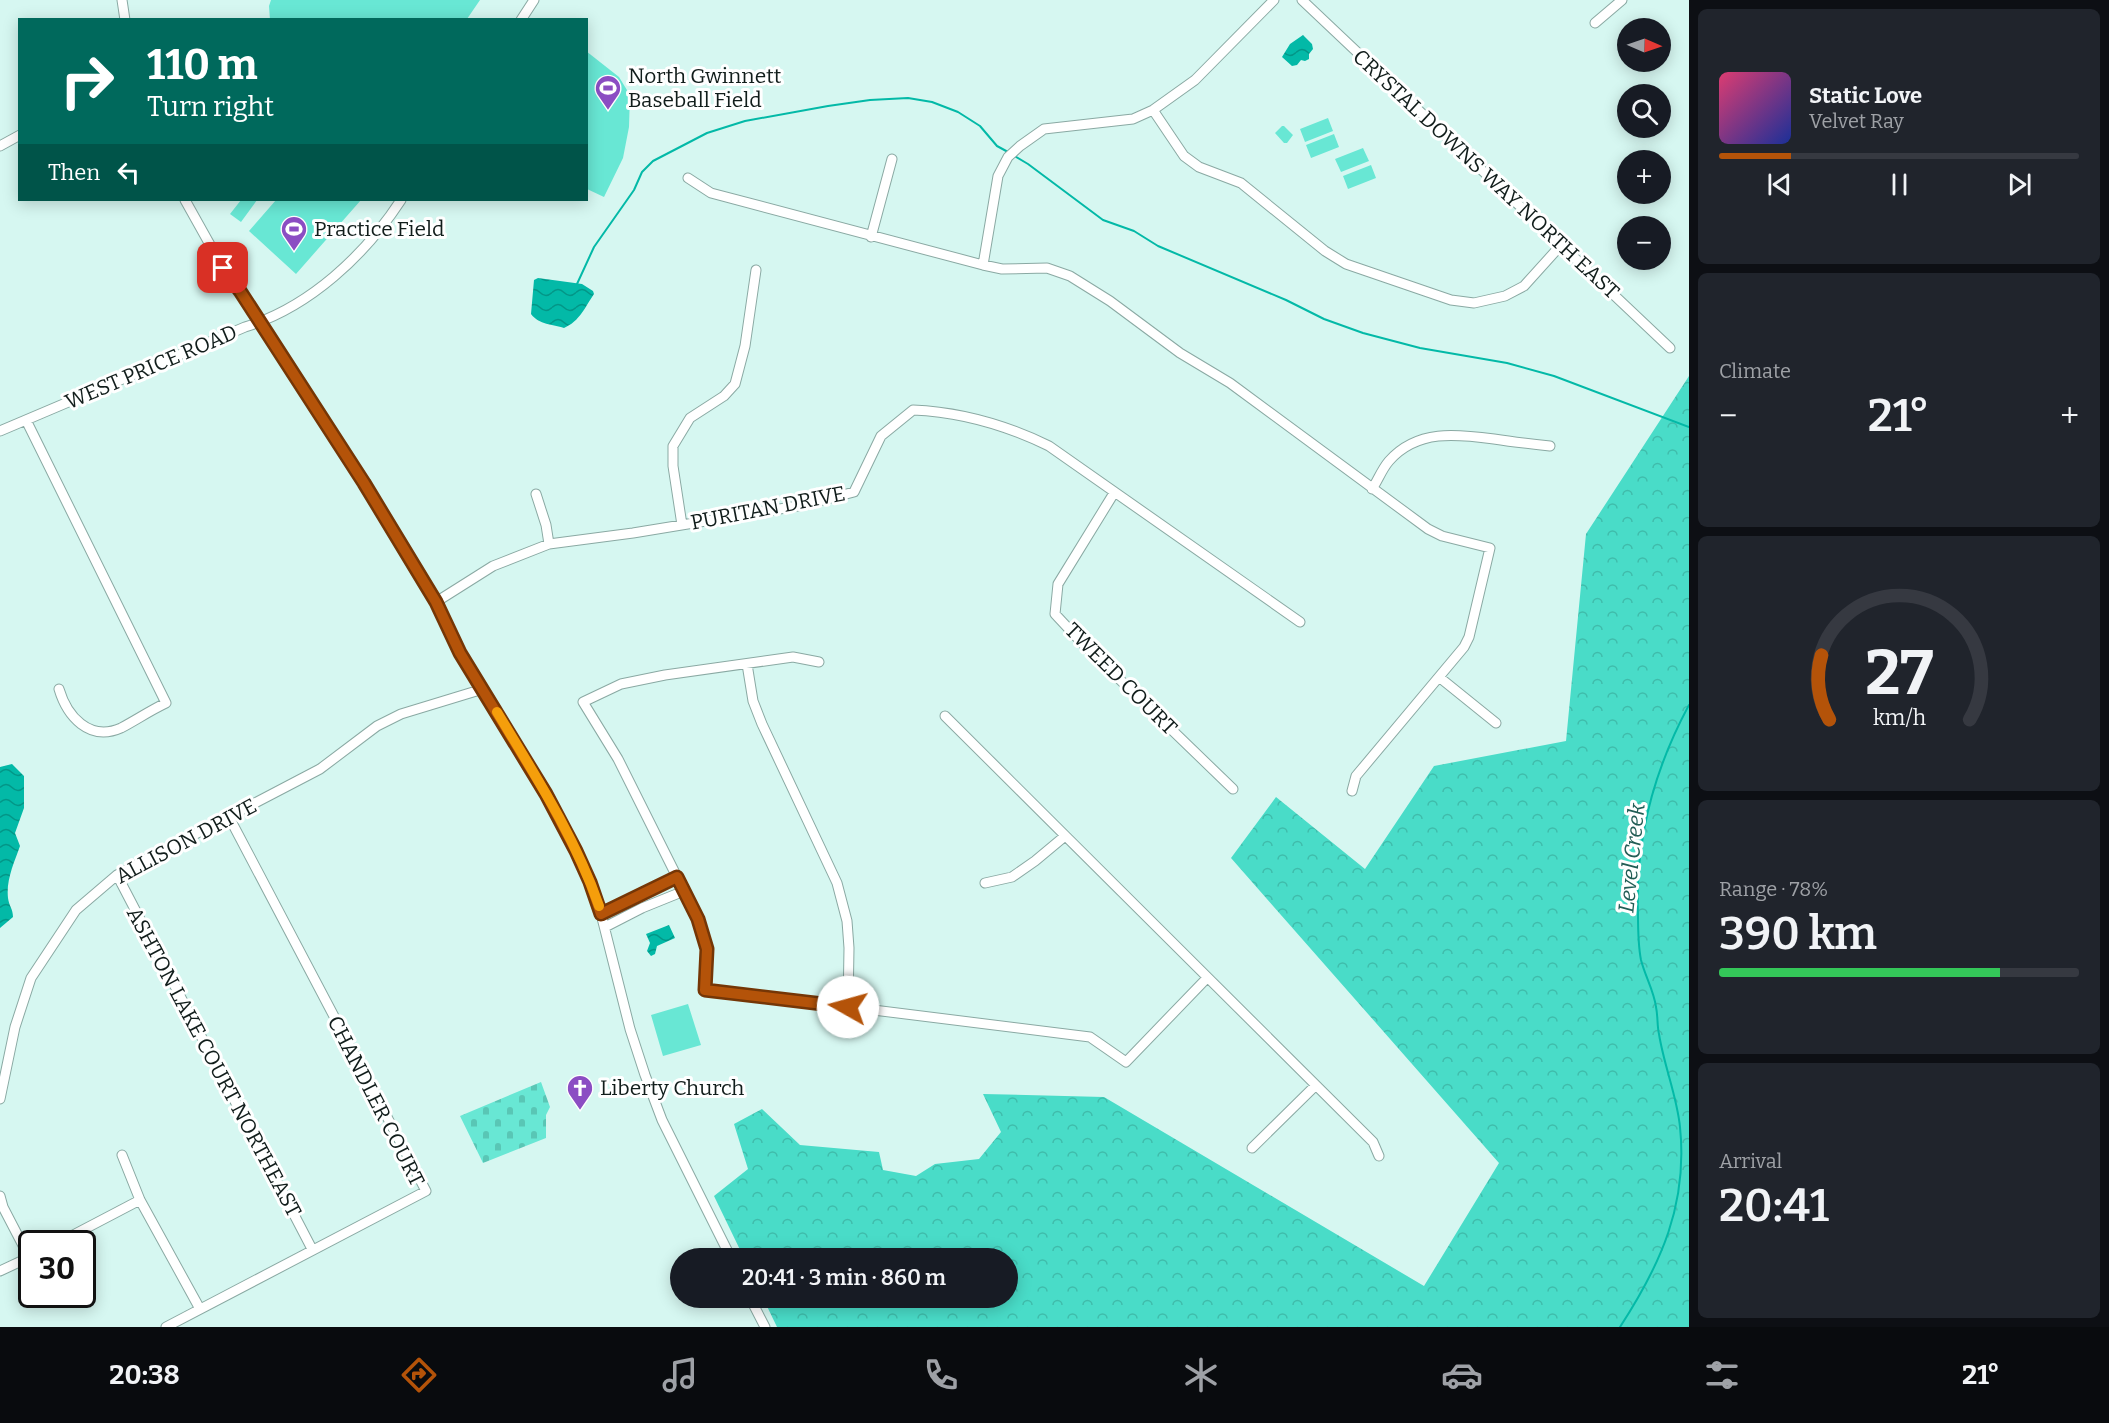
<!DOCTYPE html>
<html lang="en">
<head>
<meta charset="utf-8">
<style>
	:root { --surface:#171b24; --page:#20242c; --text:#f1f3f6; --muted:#9ea1a6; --line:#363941; --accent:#b45309 }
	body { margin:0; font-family:Bitter,serif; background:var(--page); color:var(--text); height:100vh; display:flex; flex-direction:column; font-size:22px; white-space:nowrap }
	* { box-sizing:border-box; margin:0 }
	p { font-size:20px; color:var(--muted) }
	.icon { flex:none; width:33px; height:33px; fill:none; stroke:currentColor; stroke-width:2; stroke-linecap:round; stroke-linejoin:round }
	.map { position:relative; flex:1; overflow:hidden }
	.drawer { display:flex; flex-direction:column; gap:9px; padding:9px; background:#0d0f14; width:420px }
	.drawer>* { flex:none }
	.top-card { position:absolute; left:18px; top:18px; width:570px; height:183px; border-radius:0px; box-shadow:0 3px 15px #0003; background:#00695c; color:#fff; overflow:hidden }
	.needle { width:39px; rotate:92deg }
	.tools { position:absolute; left:1617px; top:18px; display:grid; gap:12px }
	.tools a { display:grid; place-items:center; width:54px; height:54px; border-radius:50%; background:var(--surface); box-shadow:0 3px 15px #0003; font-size:30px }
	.speed { position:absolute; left:18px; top:1230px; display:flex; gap:12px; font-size:30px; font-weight:700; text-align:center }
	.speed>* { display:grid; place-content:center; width:78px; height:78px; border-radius:50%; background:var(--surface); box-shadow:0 3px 15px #0003; line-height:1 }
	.speed .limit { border:3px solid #111; border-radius:9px; background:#fff; color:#111 }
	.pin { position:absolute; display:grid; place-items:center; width:51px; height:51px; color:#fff; margin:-26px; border-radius:12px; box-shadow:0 3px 9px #0006 }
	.me { position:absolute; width:66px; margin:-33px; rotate:277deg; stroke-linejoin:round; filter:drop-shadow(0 0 4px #0008) }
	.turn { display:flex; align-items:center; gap:21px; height:126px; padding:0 30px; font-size:27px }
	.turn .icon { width:78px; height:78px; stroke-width:2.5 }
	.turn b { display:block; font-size:42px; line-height:51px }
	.then { display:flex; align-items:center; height:57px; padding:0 30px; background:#0003; gap:12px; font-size:22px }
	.big { font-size:45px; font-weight:600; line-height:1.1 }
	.drawer .tile { flex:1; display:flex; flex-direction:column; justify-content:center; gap:9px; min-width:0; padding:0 21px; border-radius:9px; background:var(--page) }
	.drawer .dial { align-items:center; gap:0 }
	.dial svg { height:156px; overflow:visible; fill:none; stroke:var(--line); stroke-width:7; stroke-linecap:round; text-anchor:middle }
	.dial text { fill:var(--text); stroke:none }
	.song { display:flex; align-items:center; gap:18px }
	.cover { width:72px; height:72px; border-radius:9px; background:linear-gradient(135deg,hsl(340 70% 55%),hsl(230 70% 35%)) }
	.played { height:6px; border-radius:3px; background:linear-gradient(90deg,var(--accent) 20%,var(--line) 20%) }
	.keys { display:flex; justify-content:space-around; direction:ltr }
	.heat { display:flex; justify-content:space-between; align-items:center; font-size:33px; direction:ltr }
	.charge { height:9px; border-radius:4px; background:linear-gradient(90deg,#34c759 78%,var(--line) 0) }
	.trip { position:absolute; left:670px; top:1248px; width:348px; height:60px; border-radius:30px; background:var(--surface); box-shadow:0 3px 15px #0003; font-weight:600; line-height:60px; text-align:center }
	.menu { display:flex; height:96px; justify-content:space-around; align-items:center; background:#090b0e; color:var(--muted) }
	.menu .icon { width:42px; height:42px }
	.menu .active { color:var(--accent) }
	.menu b { font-size:27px; color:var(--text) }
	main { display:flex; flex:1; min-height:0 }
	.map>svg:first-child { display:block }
	.forest { fill:url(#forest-crowns) }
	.cemetery { fill:url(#cemetery-stones) }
	.park { fill:#68e7d4 }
	.water { fill:url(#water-waves) }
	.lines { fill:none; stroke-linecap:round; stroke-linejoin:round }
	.stream { stroke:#03b9a7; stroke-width:2 }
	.minor-casing { stroke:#8aa9a3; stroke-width:11 }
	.minor { stroke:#fff; stroke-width:9 }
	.route-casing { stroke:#753606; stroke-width:15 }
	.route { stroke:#b45309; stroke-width:10 }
	.slow { stroke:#f59e0b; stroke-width:10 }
	.labels { text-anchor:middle; stroke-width:6; stroke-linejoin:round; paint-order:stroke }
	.poi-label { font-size:21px; fill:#111d1b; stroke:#fff; text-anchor:start }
	.street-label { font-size:21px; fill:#111d1b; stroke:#fff }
	.water-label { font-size:22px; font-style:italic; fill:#225d55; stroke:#fff }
</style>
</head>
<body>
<main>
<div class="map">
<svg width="1689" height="1327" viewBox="0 0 1689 1327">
	<defs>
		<pattern id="forest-crowns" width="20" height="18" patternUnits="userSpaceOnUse" patternTransform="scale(1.5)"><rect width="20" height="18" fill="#49dcc8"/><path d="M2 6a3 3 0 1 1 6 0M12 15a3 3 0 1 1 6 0" fill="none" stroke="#3fbcab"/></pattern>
		<pattern id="cemetery-stones" width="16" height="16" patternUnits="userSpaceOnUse" patternTransform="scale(1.5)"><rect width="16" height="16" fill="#68e7d4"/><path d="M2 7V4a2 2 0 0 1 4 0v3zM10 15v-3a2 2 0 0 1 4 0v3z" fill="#59c6b5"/></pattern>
		<pattern id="water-waves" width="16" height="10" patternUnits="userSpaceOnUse" patternTransform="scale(1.5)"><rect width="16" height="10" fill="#03b9a7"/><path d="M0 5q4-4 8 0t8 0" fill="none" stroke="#039687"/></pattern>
	</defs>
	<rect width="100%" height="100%" fill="#d6f7f1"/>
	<path class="forest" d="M1689,376V1327H777L763,1298H1008V1258H744L714,1196L748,1169L734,1124L762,1109L800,1145L879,1152L883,1170L916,1176L935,1164L979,1159L1001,1132L983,1094L1104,1097L1424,1286L1499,1163L1231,858L1276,797L1365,869L1434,766L1566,741L1586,534Z"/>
	<path class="cemetery" d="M541,1082L550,1107L546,1115V1138L483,1163L460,1116Z"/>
	<path class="park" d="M271,0H480L467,19L270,20L269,6Z
		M586,51L619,77L630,95L629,127L623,158L604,197L587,189Z
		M1328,118L1333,131L1305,142L1300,129Z
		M1282,126H1284L1293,135L1287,143H1284L1275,133Z
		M1334,134L1339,147L1311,158L1306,145Z
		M1363,148L1369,161L1341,172L1335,159Z
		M1371,165L1376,178L1348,189L1343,176Z
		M241,200H257L241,222L230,214Z
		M276,200H361L296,274L249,231Z
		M688,1004L701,1045L663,1056L651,1015Z"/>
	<path class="water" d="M1303,35L1312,44L1313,49L1309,54V59L1305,61L1301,60L1297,65L1292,66L1282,57L1290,44Z
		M538,278L582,284L593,291L594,294C585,307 580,321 564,328C553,324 539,325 531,314L534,280Z
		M12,764L24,776V808L15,833L20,846C14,863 6,880 8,898C9,906 13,909 13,917L0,928V767Z
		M669,925L675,938L657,946L655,954L651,956L647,951L650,943L646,934Z"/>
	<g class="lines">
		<path class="stream" d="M1013,155L1028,164L1103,220L1134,231L1158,246L1286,300L1324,319L1363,333L1420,348L1507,363L1554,376L1689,427
			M577,284L594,247L634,190L642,172L653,161L707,133L745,121L828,106L870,100L908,98L932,102L958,112L980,126L997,146L1008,152
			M1620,1327C1661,1264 1688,1204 1680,1127C1677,1096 1664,1066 1659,1034C1657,1026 1658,1016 1656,1007C1654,991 1645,976 1641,960C1638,945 1638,929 1638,914C1635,841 1654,770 1689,705"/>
		<g class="minor-casing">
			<path id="minor" d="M122,0L125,20
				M1302,0L1670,348
				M521,20L534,0
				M1595,23L1622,0
				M1153,110L1184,156L1199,167L1241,183L1325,251L1346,264L1451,300L1474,303L1505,296L1524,286L1561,245
				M0,146L20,135
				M688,178L711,193L983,265L1002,269L1047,268L1070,276L1110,301L1180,353L1230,383L1428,529L1442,536L1490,548L1469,637L1464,647L1356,776L1352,791
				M185,200L223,268L240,291L364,483L436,602L460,653L546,794L577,851L590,882L601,914L630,1029L645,1075L662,1120L731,1258
				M871,237L892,159
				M983,265L998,176L1008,157L1020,146L1044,129L1133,119L1153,110L1195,80L1274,0
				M26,420L166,703C151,710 136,720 121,728C89,742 67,716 59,689
				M0,431L245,327C310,307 365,255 401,200
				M1372,489C1378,480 1382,469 1389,461C1417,429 1457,434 1494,439C1513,442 1531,444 1550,446
				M1114,493L1058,584L1055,614L1082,643L1233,789
				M536,494L546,525L549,544
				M682,525L673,466V446L690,418L724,396L735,384L745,346L756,270
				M436,602L493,566L549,544L633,533L804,505L854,492L881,436L913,410C961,412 1006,425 1049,446L1300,622
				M819,662L793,657L665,675L621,684L583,702L618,759L698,919L707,949L705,989L1090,1037L1126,1062L1207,978
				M747,664L753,701L762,724L837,883L847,921L849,948L848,1007
				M1439,677L1496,723
				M945,716L1373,1142L1379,1156
				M117,875L312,1249
				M985,883L1012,877L1035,861L1065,836
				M601,914L677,877
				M605,927L642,908L684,891
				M0,1099L15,1027L31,978L76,910L117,875L320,769L377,726L401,714L483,689
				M1252,1148L1315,1086
				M122,1155L140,1200L200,1309
				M0,1196L3,1207L29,1257
				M56,1244L140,1200
				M0,1271L32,1256
				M750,1298L765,1327
				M166,1327L426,1191L229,817"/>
		</g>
		<use href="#minor" class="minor"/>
	</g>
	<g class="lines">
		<g class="route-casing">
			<path id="route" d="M223,268L240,291L364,483L436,602L460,653L546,794L576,851L590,882L601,914L677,877L698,919L707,949L705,990L848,1007"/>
		</g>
		<use href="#route" class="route"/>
		<path class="slow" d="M497,712C535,775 575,837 599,906"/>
	</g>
	<defs>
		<g id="stadium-pin" transform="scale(1.35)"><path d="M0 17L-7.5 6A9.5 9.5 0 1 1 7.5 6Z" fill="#8b4dc3" stroke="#fff"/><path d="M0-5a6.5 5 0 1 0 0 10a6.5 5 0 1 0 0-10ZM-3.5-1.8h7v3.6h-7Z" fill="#fff"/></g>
		<g id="church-pin" transform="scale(1.35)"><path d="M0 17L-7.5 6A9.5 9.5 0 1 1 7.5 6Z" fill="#8b4dc3" stroke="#fff"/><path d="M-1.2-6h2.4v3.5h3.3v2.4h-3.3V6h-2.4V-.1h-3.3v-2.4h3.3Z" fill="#fff"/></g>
	</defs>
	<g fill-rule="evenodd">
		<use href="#stadium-pin" x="608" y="88"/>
		<use href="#stadium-pin" x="294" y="229"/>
		<use href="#church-pin" x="580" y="1088"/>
	</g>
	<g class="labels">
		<g class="poi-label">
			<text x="628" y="83">North Gwinnett<tspan x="628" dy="24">Baseball Field</tspan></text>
			<text x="314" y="236">Practice Field</text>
			<text x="600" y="1095">Liberty Church</text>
		</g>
		<g class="street-label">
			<text transform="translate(1486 174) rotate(43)" y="7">CRYSTAL DOWNS WAY NORTH EAST</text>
			<text transform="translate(151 367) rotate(-23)" y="7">WEST PRICE ROAD</text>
			<text transform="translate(768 508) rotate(-11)" y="7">PURITAN DRIVE</text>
			<text transform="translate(1121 679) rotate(45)" y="7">TWEED COURT</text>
			<text transform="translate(186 841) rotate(-28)" y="7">ALLISON DRIVE</text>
			<text transform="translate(214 1062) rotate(62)" y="7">ASHTON LAKE COURT NORTHEAST</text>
			<text transform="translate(376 1101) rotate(63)" y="7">CHANDLER COURT</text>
		</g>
		<g class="water-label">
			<text transform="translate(1631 858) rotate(-84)" y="8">Level Creek</text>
		</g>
	</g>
</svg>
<div class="tools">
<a><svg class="needle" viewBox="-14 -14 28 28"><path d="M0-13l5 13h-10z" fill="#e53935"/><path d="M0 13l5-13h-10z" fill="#9ea1a6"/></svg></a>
<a><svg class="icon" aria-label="search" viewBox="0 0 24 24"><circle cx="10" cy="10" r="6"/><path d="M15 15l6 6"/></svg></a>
<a>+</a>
<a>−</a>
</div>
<div class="speed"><div class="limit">30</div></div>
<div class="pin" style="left:223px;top:268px;background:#d93025"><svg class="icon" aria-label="arrive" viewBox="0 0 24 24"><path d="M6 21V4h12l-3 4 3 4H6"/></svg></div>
<svg class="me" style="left:848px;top:1007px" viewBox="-20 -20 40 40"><circle r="19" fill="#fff"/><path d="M0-13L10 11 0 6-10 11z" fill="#b45309"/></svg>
<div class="trip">20:41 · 3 min · 860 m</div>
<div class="top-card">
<div class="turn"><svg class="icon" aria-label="right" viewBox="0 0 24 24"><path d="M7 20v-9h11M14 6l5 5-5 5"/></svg><div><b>110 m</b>Turn right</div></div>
<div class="then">Then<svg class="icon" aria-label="left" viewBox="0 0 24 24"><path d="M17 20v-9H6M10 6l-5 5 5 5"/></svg></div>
</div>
</div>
<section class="drawer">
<div class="tile">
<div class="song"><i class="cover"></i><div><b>Static Love</b><p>Velvet Ray</p></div></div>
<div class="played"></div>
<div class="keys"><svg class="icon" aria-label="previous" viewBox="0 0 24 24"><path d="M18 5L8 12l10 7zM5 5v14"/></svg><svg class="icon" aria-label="pause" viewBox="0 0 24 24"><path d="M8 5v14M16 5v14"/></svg><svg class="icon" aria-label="next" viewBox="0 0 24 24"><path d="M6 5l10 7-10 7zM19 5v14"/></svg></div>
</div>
<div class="tile"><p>Climate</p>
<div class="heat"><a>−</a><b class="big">21°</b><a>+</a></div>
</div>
<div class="tile dial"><svg viewBox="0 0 100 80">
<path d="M14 69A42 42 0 1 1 86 69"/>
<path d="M14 69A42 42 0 0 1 10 36" stroke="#b45309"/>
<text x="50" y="56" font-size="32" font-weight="700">27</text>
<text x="50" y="72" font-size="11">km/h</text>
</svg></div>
<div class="tile"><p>Range · 78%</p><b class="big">390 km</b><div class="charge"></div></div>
<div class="tile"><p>Arrival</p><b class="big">20:41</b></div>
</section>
</main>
<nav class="menu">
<b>20:38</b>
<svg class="icon active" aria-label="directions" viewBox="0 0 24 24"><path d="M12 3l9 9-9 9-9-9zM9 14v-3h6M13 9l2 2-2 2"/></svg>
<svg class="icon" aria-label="music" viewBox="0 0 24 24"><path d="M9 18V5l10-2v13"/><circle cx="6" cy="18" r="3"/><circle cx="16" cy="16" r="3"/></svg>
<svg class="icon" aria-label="phone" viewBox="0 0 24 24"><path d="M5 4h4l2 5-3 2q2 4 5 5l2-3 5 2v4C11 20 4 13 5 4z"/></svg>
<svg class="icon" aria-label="climate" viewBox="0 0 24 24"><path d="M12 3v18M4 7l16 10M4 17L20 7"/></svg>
<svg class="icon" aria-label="car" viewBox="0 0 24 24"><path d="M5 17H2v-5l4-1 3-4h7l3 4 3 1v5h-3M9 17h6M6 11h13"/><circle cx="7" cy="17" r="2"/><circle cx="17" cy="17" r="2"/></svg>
<svg class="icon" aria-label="filters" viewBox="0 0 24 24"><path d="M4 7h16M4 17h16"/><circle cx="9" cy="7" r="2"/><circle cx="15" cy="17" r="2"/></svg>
<b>21°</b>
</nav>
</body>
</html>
